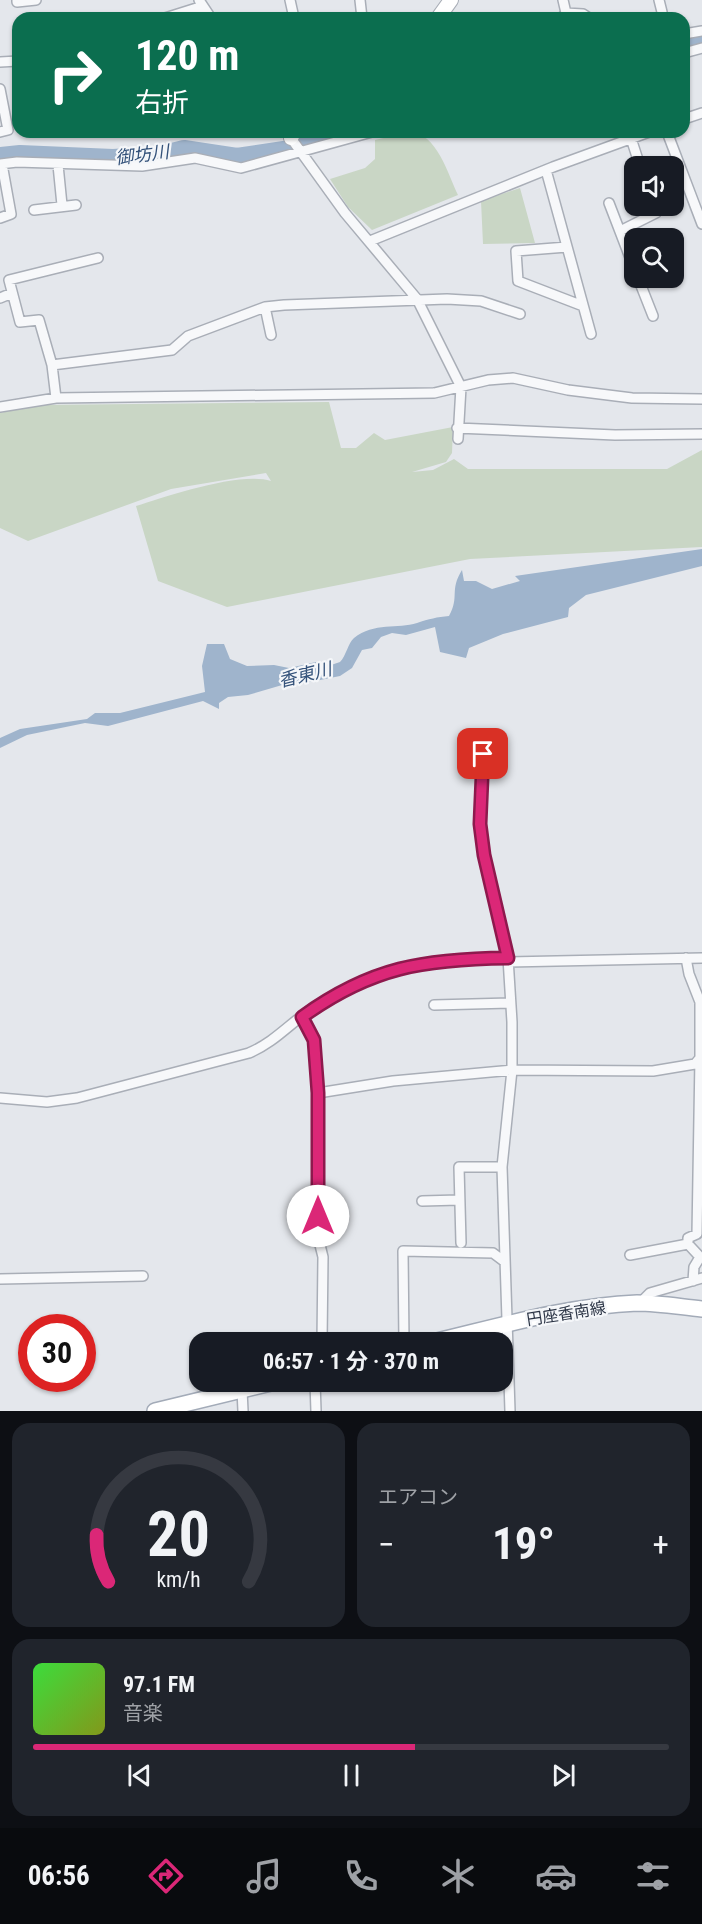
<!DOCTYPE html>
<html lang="ja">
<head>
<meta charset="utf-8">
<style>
	:root { --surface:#171b24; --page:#20242c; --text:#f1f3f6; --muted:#9ea1a6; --line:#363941; --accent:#db2777 }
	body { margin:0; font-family:"Roboto Condensed","Noto Sans JP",sans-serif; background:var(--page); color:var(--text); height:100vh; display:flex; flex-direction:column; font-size:22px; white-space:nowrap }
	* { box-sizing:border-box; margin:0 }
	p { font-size:20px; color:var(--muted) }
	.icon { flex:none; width:33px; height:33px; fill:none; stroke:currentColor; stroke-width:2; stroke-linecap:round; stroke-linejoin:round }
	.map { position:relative; height:1411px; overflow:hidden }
	.drawer { display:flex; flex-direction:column; gap:12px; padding:12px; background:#0d0f14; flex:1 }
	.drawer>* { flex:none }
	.banner { position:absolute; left:12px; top:12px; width:678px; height:126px; border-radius:18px; box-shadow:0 2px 4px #0004; background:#0b6e4f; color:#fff; overflow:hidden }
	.buttons { position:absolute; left:624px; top:156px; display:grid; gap:12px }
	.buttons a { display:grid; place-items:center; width:60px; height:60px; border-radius:12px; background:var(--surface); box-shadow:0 2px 4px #0004; font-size:30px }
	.speed { position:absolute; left:18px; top:1314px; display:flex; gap:12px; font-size:30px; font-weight:700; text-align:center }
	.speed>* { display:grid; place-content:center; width:78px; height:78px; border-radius:50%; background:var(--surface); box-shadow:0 2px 4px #0004; line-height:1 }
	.speed .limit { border:9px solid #d22; background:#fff; color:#111 }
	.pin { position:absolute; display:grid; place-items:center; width:51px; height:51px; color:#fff; margin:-26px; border-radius:12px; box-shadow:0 3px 9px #0006 }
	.me { position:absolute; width:66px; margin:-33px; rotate:0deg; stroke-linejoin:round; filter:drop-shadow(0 0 4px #0008) }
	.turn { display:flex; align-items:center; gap:21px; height:126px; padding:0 24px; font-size:27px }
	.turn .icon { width:78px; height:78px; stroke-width:2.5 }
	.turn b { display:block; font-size:42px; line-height:51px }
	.big { font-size:45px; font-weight:700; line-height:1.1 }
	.drawer .tile { flex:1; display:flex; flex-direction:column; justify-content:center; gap:9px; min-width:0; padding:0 21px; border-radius:18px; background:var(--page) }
	.drawer .dial { align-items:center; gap:0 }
	.dial svg { height:156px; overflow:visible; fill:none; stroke:var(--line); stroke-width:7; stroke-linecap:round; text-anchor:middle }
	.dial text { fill:var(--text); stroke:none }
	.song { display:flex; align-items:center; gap:18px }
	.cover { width:72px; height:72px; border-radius:9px; background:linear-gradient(135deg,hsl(120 70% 55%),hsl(70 70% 35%)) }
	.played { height:6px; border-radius:3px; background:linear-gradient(90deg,var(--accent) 60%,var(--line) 60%) }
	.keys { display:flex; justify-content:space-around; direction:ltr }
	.heat { display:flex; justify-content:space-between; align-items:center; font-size:33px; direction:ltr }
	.drawer .tiles { flex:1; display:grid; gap:12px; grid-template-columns:1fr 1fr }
	.tile:last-child { grid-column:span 2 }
	.trip { position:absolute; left:189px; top:1332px; width:324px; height:60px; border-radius:18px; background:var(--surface); box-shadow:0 2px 4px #0004; font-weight:700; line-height:60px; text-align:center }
	.dock { display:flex; height:96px; justify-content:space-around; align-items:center; background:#090b0e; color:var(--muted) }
	.dock .icon { width:42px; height:42px }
	.dock .on { color:var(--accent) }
	.dock b { font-size:27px; color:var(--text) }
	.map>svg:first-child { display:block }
	.green { fill:#c9d6c5 }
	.water { fill:#9fb4cc }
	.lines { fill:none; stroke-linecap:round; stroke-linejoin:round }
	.river { stroke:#9fb4cc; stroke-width:20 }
	.street-casing { stroke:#a9aeb7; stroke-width:12 }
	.secondary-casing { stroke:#a9aeb7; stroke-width:16 }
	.primary-casing { stroke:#a3abb8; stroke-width:18 }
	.street { stroke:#f7f8fa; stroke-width:9 }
	.secondary { stroke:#fff; stroke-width:14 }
	.primary { stroke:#fff; stroke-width:15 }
	.route-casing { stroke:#8e194d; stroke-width:15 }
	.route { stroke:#db2777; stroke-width:10 }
	.labels { text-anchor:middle; stroke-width:4.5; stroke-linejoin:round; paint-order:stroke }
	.street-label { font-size:16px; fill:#2b3445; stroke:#f4f6f9 }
	.water-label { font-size:18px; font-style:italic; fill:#34527a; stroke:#f4f6f9 }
</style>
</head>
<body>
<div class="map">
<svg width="702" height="1411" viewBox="0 0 702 1411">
	<rect width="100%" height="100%" fill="#e4e7ec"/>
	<path class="green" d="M409,132C437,132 448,175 458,195L372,230L348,207L330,179L365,168L375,159V140Z
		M520,188L535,243L483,244L481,201Z
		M329,402L341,448H356L374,433L385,440L453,427L452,453L446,462L412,472L433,470L454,459L468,469H667L702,450V547L470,559L227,607L158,581L136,506C167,496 241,471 271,481L266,473L171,489L28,541L0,528V413L39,405Z"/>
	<path class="water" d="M702,549V566L586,595L569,608L568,617L503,634L469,648L466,658L440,652L435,627L406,635L392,633L381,637L372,648L362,650L352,668L340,676L300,684L289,683L248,695L228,697L219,703V709L203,701L108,726L85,723L27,735L0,748V738L20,729L87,719L95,713H120L205,692L202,666L207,644H224L230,659L247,666L274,665L289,668L316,662L331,665L340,662C346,656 348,643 354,638C374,622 398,629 417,623C429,619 437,617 449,616C460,596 449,591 462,570L464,581H476L492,589L520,581L515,576Z"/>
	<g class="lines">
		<path class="river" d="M684,47L702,43
			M302,146L353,132
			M0,157L20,155L113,159L160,156L184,150L237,158L284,151"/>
		<g class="street-casing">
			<path id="street" d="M17,0V2L36,0
				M199,0L211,18
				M290,0L294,18
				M360,0L362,18
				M563,0L566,13
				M659,0L662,12
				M165,18L203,6
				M561,18L566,13L583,14L589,18
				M684,34L702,31
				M684,53L702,48
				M0,62L18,61
				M0,89L8,130L0,132
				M684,119L702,113
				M629,132L640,166
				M667,132L702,224
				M288,134L345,213L417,299L461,387L458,439
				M0,164L17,162L142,166L195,158L241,168L372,132
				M58,165L62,205
				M546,170L591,334
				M609,203L634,268
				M34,210L76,205
				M0,218L11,214L2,164
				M620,231L656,213L653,206
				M370,241L553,167L649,132
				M567,247L516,251L518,281L583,306
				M638,278L653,316
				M0,298L12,293
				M265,307L271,335
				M52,365L172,350L188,336L265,307L284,305L447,299L481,301L520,314
				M56,398L52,365L39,320L20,322L9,280L98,258
				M0,407L56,398L434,393L488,380L513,378L568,390L632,398L702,399
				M457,428L615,435L702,434
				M483,754L480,824L484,855L508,958L512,1022V1070L502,1167L510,1411
				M508,962L702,958
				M434,1005L510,1003
				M302,1017L314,1040L318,1093V1237L323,1257L322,1342
				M318,1093L393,1081L512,1070L653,1071L695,1064L700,1058V1002L689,974L686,958
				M0,1098L47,1102L77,1098L249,1053C275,1042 290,1023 313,1008C383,965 427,959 508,958
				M422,1201L459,1200
				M461,1243L459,1167H502
				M630,1255L688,1244
				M0,1279L143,1276
				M693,1281L694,1267L700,1257L688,1244V1238L697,1234L700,1058
				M640,1303L650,1293L702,1278
				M404,1342L403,1251L493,1253L505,1262
				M315,1382L316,1411
				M242,1390L243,1411"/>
		</g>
		<g class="secondary-casing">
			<path id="secondary" d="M438,18L451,0
				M291,138L294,132"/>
		</g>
		<g class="primary-casing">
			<path id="primary" d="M433,1342C501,1326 567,1306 637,1303C659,1303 681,1307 702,1309
				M155,1411L275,1382"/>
		</g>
		<use href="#street" class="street"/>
		<use href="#secondary" class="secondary"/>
		<use href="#primary" class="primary"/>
	</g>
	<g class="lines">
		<g class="route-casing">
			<path id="route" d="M318,1216V1093L314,1040L302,1017C371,967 424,959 508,958L484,855L480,824L483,754"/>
		</g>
		<use href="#route" class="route"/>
	</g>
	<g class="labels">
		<g class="street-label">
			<text transform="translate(566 1313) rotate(-9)" y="6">円座香南線</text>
		</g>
		<g class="water-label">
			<text transform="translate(142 155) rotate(-7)" y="6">御坊川</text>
			<text transform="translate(305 675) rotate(-14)" y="6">香東川</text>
		</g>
	</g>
</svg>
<div class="buttons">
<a><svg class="icon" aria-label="sound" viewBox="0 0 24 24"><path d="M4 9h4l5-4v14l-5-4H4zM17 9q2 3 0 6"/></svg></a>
<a><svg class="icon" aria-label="search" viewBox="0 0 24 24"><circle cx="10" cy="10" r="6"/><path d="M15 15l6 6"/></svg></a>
</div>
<div class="speed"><div class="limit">30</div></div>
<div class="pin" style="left:483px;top:754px;background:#d93025"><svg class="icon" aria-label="arrive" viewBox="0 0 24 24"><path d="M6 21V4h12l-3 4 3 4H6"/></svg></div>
<svg class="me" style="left:318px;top:1216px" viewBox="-20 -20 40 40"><circle r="19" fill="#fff"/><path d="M0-13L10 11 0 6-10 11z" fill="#db2777"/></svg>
<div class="trip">06:57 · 1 分 · 370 m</div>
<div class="banner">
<div class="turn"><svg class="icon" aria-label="right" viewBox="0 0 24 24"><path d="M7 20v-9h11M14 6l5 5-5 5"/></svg><div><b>120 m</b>右折</div></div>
</div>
</div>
<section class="drawer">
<div class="tiles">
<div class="tile dial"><svg viewBox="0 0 100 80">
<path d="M14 69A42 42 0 1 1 86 69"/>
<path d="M14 69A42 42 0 0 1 8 45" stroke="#db2777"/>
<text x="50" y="56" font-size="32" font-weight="700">20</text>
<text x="50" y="72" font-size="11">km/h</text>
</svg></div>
<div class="tile"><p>エアコン</p>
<div class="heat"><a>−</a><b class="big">19°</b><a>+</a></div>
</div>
<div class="tile">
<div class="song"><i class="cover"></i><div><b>97.1 FM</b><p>音楽</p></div></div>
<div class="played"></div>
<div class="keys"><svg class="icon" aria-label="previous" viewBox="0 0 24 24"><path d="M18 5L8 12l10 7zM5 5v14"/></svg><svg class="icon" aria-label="pause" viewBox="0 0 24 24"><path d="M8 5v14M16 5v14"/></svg><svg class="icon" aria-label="next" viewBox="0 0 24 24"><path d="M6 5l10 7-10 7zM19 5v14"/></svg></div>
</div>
</div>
</section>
<nav class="dock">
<b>06:56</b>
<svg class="icon on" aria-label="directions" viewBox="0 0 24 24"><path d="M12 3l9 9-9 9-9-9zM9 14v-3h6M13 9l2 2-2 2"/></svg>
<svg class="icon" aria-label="music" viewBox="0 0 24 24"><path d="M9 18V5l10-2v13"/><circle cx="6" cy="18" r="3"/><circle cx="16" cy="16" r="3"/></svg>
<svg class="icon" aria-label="phone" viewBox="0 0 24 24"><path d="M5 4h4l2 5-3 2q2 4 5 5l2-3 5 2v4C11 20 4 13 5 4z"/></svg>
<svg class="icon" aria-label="climate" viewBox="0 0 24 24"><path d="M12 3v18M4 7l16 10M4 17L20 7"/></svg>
<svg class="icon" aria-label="car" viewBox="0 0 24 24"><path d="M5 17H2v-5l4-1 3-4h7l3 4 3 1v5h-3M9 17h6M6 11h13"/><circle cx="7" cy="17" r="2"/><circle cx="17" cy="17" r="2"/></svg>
<svg class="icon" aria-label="filters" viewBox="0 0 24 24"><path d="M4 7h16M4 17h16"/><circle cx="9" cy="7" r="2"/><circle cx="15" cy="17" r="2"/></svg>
</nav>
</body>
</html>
